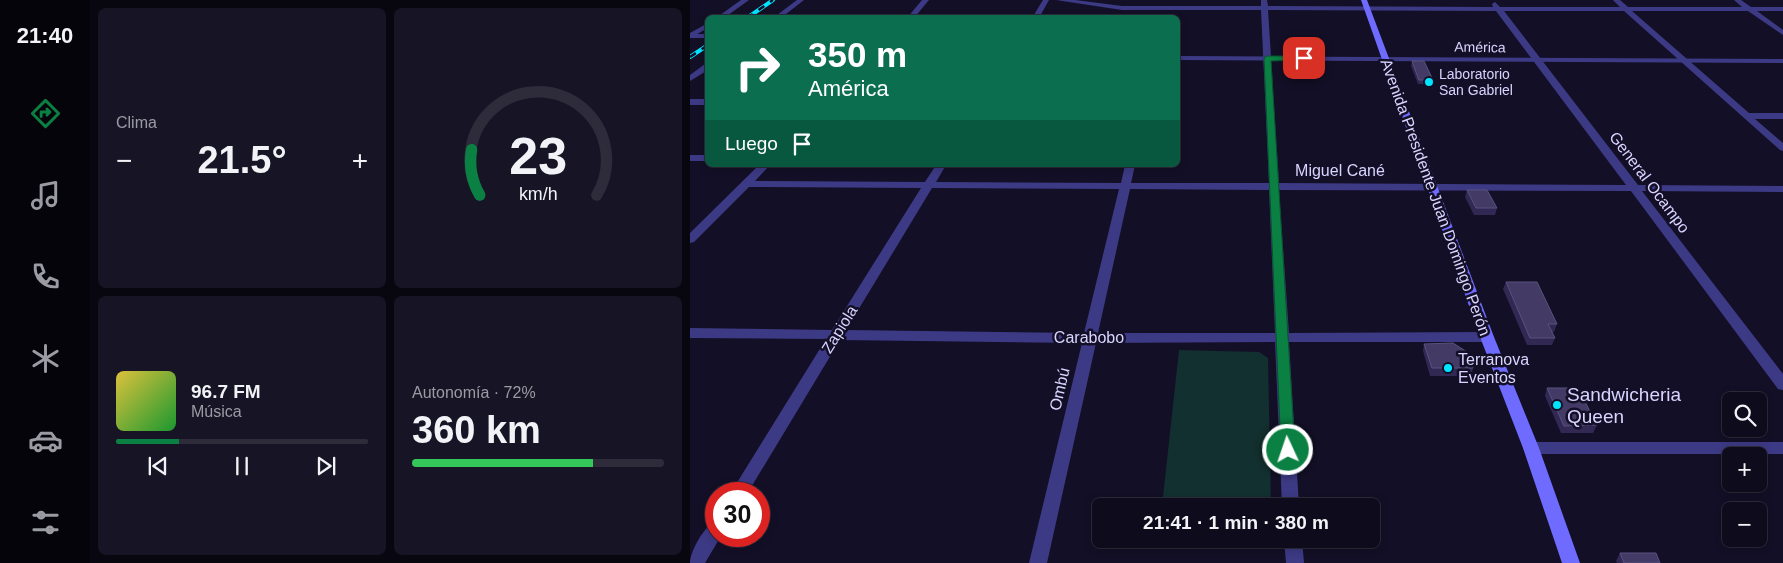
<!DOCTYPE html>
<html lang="es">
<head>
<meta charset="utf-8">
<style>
	:root { --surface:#0e0b1c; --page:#171425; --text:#f1f3f6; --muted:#9b9ba3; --line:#2e2b3b; --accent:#0b8043 }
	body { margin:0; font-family:Arial,sans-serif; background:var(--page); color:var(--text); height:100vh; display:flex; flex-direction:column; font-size:19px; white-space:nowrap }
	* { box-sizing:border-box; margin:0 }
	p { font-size:16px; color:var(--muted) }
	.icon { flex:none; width:28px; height:28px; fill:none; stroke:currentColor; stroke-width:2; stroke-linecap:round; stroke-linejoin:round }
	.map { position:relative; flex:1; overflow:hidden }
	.details { display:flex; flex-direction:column; gap:8px; padding:8px; background:#08060f; width:600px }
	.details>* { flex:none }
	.hud { position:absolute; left:15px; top:15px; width:475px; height:152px; border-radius:8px; box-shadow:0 2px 8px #0003,0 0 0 1px var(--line); background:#0b6e4f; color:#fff; overflow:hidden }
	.controls { position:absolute; left:1032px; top:392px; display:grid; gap:10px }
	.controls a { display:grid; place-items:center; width:45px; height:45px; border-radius:8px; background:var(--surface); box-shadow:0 2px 8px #0003,0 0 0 1px var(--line); font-size:25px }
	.speed { position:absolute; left:15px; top:482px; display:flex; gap:10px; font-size:25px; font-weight:700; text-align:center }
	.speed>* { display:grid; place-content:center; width:65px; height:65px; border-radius:50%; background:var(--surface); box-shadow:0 2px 8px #0003,0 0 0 1px var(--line); line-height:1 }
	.speed .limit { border:8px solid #d22; background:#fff; color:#111 }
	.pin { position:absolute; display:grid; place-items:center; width:42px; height:42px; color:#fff; margin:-21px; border-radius:10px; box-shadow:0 2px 8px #0006 }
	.me { position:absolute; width:55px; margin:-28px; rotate:357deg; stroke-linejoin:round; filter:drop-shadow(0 0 4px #0008) }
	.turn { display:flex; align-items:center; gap:18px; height:105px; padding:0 20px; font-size:22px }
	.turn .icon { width:65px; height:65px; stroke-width:2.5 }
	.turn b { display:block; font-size:35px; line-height:42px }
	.then { display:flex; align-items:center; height:48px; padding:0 20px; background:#0003; gap:10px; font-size:19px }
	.big { font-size:38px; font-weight:600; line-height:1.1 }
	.details .tile { flex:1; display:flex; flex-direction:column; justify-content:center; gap:8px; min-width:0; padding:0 18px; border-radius:8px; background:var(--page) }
	.details .dial { align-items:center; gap:0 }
	.dial svg { height:130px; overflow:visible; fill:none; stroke:var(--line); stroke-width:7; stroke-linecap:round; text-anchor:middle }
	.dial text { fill:var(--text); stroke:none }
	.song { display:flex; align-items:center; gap:15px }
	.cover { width:60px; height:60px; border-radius:8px; background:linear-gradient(135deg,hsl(50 70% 55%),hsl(130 70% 35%)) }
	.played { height:5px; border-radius:2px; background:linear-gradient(90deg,var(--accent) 25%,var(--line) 25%) }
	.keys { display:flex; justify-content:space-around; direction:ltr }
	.heat { display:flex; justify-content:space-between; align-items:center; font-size:28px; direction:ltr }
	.charge { height:8px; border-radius:4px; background:linear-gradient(90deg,#34c759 72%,var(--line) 0) }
	.details .tiles { flex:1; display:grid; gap:8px; grid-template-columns:repeat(2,1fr) }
	.trip { position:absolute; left:402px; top:498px; width:288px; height:50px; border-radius:8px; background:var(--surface); box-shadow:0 2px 8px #0003,0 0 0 1px var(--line); font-weight:600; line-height:50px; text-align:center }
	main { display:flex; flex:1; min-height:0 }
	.dock { display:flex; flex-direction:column; width:90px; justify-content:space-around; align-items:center; background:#06040b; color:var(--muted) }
	.dock .icon { width:35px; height:35px }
	.dock .active { color:var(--accent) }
	.dock b { font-size:22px; color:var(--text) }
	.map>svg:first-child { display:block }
	.green { fill:#12302f }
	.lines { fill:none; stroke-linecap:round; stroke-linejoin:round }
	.minor { fill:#3d3a85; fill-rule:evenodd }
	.tertiary { fill:#3d3a85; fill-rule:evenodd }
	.secondary { fill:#6f6bff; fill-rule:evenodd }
	.rail-casing { stroke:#00e5ff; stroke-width:4 }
	.rail { stroke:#130f26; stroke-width:2.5; stroke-dasharray:7; stroke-linecap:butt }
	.wall { fill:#312854 }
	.building { fill:#433a66; stroke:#5a527e }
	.route { fill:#0b8043; stroke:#07532c }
	.poi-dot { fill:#00e5ff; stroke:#130f26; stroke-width:2 }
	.labels { text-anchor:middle; stroke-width:5; stroke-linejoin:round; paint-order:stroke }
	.far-street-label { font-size:14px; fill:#d9d4ff; stroke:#130f26 }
	.far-poi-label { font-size:14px; fill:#d9d4ff; stroke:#130f26; text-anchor:start }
	.street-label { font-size:16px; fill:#d9d4ff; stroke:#130f26 }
	.poi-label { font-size:16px; fill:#d9d4ff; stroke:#130f26; text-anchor:start }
	.near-poi-label { font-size:19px; fill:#d9d4ff; stroke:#130f26; text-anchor:start }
</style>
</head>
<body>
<main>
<nav class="dock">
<b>21:40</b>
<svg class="icon active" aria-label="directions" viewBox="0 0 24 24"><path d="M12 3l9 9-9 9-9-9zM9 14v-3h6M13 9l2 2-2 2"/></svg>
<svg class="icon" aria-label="music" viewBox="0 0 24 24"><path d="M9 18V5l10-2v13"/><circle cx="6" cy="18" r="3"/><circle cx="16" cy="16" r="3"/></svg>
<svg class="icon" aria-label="phone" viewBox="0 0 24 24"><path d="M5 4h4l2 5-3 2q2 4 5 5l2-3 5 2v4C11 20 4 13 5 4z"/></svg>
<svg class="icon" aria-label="climate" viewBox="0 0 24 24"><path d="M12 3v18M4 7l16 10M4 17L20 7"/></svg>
<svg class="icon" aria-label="car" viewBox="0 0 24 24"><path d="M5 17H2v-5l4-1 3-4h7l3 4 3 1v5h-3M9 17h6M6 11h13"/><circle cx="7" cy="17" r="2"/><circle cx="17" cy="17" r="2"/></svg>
<svg class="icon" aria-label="filters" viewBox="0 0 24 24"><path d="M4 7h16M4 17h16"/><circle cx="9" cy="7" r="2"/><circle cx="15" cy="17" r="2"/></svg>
</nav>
<section class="details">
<div class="tiles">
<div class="tile"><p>Clima</p>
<div class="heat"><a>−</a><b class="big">21.5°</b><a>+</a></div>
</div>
<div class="tile dial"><svg viewBox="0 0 100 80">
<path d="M14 69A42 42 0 1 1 86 69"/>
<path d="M14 69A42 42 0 0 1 9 41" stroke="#0b8043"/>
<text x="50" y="56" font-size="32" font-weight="700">23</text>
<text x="50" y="72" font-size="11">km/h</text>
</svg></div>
<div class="tile">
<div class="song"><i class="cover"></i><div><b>96.7 FM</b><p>Música</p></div></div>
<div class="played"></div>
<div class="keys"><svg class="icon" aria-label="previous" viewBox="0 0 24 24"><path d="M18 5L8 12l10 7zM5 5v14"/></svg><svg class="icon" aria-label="pause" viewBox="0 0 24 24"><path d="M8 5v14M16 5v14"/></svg><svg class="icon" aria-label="next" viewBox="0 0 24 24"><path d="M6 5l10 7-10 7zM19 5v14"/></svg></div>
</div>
<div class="tile"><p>Autonomía · 72%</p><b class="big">360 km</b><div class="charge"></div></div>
</div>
</section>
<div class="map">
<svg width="1093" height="563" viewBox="0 0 1093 563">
	<rect width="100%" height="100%" fill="#130f26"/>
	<path class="green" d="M489,350L569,352L578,358L581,506H472Z
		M468,539H582V549L467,547Z"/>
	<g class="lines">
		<path class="minor" d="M51,0H59L34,18H26Z
			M107,0H114L91,18H83Z
			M232,0H239L224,18H217Z
			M353,0H359L349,18H342Z
			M366,0H385L432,6H571V0H577L578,6L803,7L802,4L805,2L810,7H930L923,0H930L938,7H1052L1044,0H1051L1061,7H1093V11H1067L1093,30V35L1058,11H942L1059,113H1093V119H1065L1093,143V151L1090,150L934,11H814L948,185L1093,186V192L952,191L1093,374V390L1088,389L941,191L589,190L599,333L797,332L802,334L804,337L802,340L797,342H599L609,506H592L585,342L406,343L357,563H339L392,343L150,340L57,494H40L136,339L0,338V328L142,330L231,188L59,187L4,242L0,243V233L69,165H80L65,181L235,182L246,165H256L246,182L431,183L435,165H445L441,183H579L571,10H432ZM578,10L806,11L936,185L589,183ZM242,188L429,189L394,333L156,330ZM440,189L579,190L585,333H408Z
			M18,23V28L0,38V33Z
			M15,64H18V70L0,81V75Z
			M0,99H18V105H0Z
			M0,155H18V161H0Z
			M841,442H1093V454H841L835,453L833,448L835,443Z
			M26,521V536H31L15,563H0C0,551 15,525 26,521Z
			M594,539H612L614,563H596Z"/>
		<path class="tertiary" d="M0,34H18V38H0Z
			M488,56L1093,59V63L488,60Z"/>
		<path class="secondary" d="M671,0H677L804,337L849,448L890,563H872L833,448L790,337Z"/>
		<g class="rail-casing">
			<path id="rail" d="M57,18L83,0
				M0,57L18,45"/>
		</g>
		<use href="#rail" class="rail"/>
	</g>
	<path class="wall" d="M722,61L743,80L742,84H728L721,66Z
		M777,190L807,208L805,215H784L775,197Z
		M816,282L867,324L864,332H862L865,338L862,345H837L813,289Z
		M734,344L783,368L781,376H740L733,351Z
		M857,388L907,425L903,433H871L855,396Z
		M930,553L970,563H927L926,561Z"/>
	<path class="building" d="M722,61H734L743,80H729Z
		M777,190H797L807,208H786Z
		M816,282H847L867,324H858L865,338H840Z
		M763,343L777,352L783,368H742L734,344Z
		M857,388H888L907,425L874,426Z
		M930,553H966L970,563H934Z"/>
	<path class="route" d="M614,56L617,58L616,60L581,61L605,450L603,454L598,456L593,454L591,450L574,58L577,56Z"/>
	<g class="poi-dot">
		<circle cx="739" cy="82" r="5"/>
		<circle cx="758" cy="368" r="5"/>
		<circle cx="867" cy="405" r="5"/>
	</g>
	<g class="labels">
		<g class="far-street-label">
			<text transform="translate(790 47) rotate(1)" y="5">América</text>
		</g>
		<g class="far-poi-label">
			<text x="749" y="79">Laboratorio<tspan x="749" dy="16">San Gabriel</tspan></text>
		</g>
		<g class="street-label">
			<text x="650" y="176">Miguel Cané</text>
			<text transform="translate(960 182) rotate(53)" y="6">General Ocampo</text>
			<text transform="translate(746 197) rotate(70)" y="6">Avenida Presidente Juan Domingo Perón</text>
			<text transform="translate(149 329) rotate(-58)" y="6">Zapiola</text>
			<text x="399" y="343">Carabobo</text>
			<text transform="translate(369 389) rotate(-77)" y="6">Ombú</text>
		</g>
		<g class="poi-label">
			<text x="768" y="365">Terranova<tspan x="768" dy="18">Eventos</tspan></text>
		</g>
		<g class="near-poi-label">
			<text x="877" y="401">Sandwicheria<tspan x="877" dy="22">Queen</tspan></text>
		</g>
	</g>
</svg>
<div class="controls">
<a><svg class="icon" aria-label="search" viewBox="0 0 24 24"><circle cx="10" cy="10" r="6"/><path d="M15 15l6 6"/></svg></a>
<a>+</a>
<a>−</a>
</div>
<div class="speed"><div class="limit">30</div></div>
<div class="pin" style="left:614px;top:58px;background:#d93025"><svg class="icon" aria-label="arrive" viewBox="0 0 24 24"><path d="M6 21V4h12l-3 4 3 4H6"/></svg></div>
<svg class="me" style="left:598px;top:450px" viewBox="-20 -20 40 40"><circle r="17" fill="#0b8043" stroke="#fff" stroke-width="3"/><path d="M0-11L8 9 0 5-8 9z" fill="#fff"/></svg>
<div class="trip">21:41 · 1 min · 380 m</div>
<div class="hud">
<div class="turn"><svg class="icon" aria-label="right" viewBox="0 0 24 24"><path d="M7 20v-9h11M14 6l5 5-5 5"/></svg><div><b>350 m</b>América</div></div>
<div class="then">Luego<svg class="icon" aria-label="arrive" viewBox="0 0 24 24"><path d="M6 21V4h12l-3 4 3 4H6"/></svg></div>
</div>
</div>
</main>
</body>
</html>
